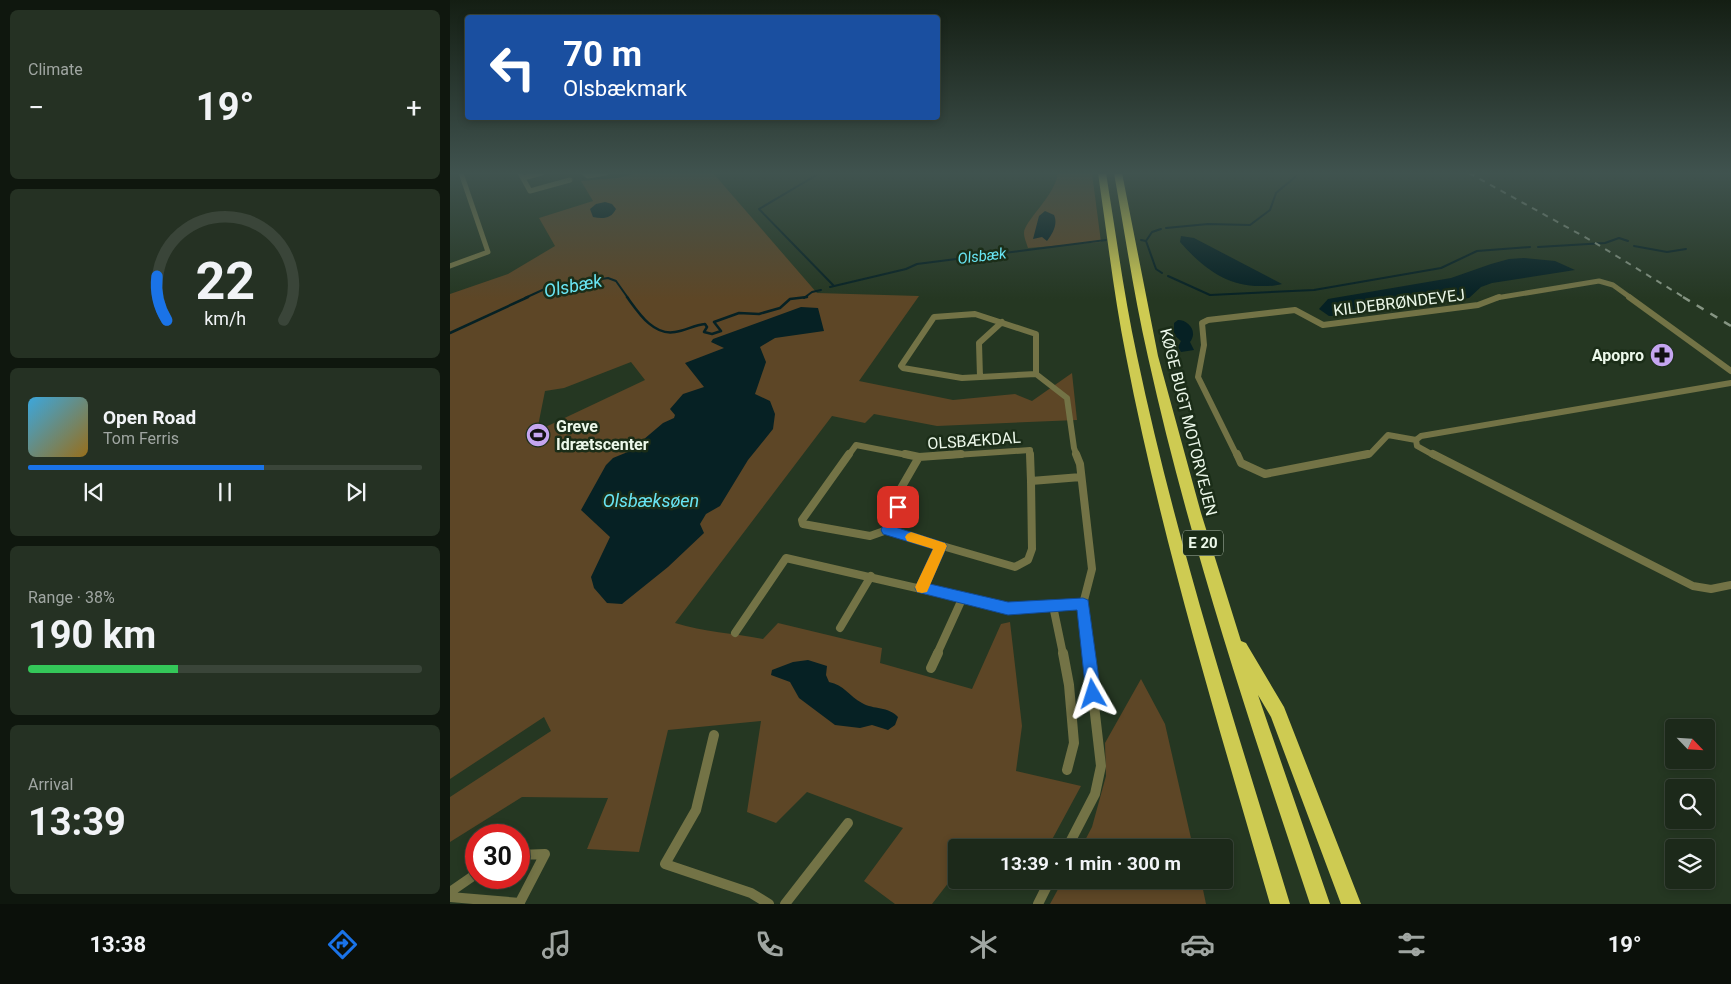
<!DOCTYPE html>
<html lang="en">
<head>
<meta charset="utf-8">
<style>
	:root { --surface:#1c291a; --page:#253123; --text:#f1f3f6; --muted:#a0a6a2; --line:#3a4539; --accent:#1a73e8 }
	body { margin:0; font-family:Roboto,sans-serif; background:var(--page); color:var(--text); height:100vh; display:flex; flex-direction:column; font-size:19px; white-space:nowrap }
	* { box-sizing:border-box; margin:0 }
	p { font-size:16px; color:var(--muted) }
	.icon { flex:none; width:28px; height:28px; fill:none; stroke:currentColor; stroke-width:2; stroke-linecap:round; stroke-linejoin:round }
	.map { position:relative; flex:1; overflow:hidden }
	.panel { display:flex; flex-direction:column; gap:10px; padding:10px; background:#0f170e; width:450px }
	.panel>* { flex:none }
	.hud { position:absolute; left:15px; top:15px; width:475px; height:105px; border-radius:5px; box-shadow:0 2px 8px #0003,0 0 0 1px var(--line); background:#1a4fa0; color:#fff; overflow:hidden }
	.needle { width:32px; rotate:115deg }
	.buttons { position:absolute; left:1215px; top:719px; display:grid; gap:10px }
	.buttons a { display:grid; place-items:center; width:50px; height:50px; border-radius:5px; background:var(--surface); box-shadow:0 2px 8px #0003,0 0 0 1px var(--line); font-size:25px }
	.speed { position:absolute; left:15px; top:824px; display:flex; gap:10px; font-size:25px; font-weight:700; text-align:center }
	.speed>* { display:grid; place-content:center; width:65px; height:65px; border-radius:50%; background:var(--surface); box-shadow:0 2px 8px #0003,0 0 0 1px var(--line); line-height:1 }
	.speed .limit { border:8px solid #d22; background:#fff; color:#111 }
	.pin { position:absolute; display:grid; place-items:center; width:42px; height:42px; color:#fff; margin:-21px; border-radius:10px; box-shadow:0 2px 8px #0006 }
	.me { position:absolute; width:55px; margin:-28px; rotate:354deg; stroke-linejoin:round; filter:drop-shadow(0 0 4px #0008) }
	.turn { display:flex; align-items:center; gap:18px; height:105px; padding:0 15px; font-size:22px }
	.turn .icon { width:65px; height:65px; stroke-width:2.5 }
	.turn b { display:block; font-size:35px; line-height:42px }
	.big { font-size:38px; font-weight:700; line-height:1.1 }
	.panel .tile { flex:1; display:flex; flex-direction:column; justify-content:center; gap:8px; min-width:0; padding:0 18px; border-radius:8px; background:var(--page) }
	.panel .dial { align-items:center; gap:0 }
	.dial svg { height:130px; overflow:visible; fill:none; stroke:var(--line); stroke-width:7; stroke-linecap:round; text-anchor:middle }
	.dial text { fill:var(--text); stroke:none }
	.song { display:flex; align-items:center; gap:15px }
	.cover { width:60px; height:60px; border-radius:8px; background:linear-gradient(135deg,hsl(200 70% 55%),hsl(40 70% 35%)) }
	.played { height:5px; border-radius:2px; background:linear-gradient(90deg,var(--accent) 60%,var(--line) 60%) }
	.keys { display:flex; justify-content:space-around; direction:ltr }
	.heat { display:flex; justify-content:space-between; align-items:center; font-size:28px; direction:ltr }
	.charge { height:8px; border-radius:4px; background:linear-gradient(90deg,#34c759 38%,var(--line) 0) }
	.trip { position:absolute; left:498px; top:839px; width:285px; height:50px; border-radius:5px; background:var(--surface); box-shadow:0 2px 8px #0003,0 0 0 1px var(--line); font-weight:700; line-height:50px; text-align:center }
	.tab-bar { display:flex; height:80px; justify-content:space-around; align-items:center; background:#0b100a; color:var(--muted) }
	.tab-bar .icon { width:35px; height:35px }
	.tab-bar .active { color:var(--accent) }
	.tab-bar b { font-size:22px; color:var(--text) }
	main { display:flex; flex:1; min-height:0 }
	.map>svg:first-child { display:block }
	.green { fill:#5d4626; fill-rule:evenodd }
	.water { fill:#062124 }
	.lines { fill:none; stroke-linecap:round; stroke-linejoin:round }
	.stream-far1 { stroke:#062124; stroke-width:2 }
	.stream { stroke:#062124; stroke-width:2.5 }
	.minor-far3 { stroke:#737346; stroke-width:5 }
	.minor-far2 { stroke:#737346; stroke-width:6 }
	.minor-far1 { stroke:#737346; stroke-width:8 }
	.minor { stroke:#737346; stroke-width:10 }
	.motorway { fill:#cecb52; fill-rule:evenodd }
	.rail-far1 { stroke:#869583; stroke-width:2; stroke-dasharray:6 6; stroke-linecap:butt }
	.rail { stroke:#869583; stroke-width:2.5; stroke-dasharray:8 8; stroke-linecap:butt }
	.route { fill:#1a73e8; stroke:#114b97 }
	.slow { fill:#f59e0b }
	.labels { text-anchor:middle; stroke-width:5; stroke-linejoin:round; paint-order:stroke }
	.far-water-label { font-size:15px; font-style:italic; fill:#68e5f3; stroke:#1b2d18 }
	.shield { fill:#1b2d18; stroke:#adbbab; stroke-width:1 }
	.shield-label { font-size:15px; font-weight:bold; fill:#ecf8ea }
	.street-label { font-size:16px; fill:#ecf8ea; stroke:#1b2d18 }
	.poi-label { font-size:16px; font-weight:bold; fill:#ecf8ea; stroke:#1b2d18; text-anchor:end }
	.water-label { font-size:18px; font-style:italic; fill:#68e5f3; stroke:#1b2d18 }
</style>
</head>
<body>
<main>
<section class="panel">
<div class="tile"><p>Climate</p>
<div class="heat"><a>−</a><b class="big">19°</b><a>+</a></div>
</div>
<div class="tile dial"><svg viewBox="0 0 100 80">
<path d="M14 69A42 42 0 1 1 86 69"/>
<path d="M14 69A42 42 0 0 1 8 42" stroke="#1a73e8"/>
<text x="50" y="56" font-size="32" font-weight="700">22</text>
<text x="50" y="72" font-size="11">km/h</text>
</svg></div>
<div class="tile">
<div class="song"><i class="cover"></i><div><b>Open Road</b><p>Tom Ferris</p></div></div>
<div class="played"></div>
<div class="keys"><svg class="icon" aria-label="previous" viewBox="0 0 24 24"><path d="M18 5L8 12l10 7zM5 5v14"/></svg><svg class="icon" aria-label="pause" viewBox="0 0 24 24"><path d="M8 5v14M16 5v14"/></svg><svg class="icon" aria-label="next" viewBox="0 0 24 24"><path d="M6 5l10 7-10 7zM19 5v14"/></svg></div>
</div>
<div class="tile"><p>Range · 38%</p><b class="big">190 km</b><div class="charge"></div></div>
<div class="tile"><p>Arrival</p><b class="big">13:39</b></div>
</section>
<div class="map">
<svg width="1281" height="904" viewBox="0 0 1281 904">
	<rect width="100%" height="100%" fill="#253722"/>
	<path class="green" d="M189,173H263L367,293L469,296L409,381L503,400L565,394L582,401L622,373L627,420L487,426L424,414L415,423L382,416L225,623C254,632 283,633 313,639L328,623L432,648L430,663L522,689L551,624L560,622L572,726L566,771L631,786L598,847H539L531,842L526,847L506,848V873L482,904H445L414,881L453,828L357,792L326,823L297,812L311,721L218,730L189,852L137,849L158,798L72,797L0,842V797L101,731L94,717L0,779V294L58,274L105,246L89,218L143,201L131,181L167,178ZM181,362L195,380L87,431L95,391L114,388Z
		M608,173H642L651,242L578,248C577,244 574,238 574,233C574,221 605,196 608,173Z
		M691,679L715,724L743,847L631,848L642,827L656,776L655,743Z
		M613,880H751L756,904H600Z"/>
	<path class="water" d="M155,202L162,204L166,209C161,219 153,219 143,217L140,209L146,204Z
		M595,211L604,215C608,224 603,233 597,241L592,237L583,239L589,216Z
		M731,236L744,238L832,284C826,286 819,286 813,286C777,287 753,268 730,242Z
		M1074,258L1105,261L1125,270L1042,283L1031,287L1019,298L892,316H879L869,309L878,299L1001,278L1041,264L1059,259Z
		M351,307L368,308L374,331L325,338L310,347L316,362L305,394L320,401L325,414L323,429L298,460L270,506L256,514L250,524L254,533L218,567L172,604L157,603L144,588L141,577L160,537L131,510L156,465L163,458L180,451L213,423L224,418L225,415L220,409L233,394L254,387L235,363L274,348L261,342L263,339Z
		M728,320C739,320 748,332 740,342L744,350L731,352L728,347L731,341L724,335V323Z
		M358,660L377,666L376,675L379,682C394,685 399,696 412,703C424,710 438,706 448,717L445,725L438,730L422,725L410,728L385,725L349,698L340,682L321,675L322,670L343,662Z"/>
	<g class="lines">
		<path class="stream-far1" d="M370,173L309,209L384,286
			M716,228L758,224L800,225L820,210L826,193L845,177L847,173
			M691,240L696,241L702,232L711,229
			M696,241L706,269L712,273
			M1184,246L1217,252L1236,249
			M1088,247L1155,243L1169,238L1178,241
			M718,276L760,295L864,290L991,268L1027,251L1080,247
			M380,287L456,269L467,264L656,240
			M75,298L99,287L158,278L166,281L178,298
			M354,298L362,292L371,290"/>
		<path class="stream" d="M177,297C188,312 203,336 225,332C235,331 244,325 255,324L257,327L254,332L262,334L271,331L264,322L289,313L309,314L330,308L340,299L357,297
			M0,333L78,297"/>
		<path class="minor-far3" d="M70,173L80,191L120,180
			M134,173L138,176L156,173
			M73,178L92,173
			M0,266L38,252L11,173
			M1046,298L1149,281L1163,285L1181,298"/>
		<path class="minor-far2" d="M1179,297L1281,371
			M525,314L586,334V374L512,378L453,368L451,366L484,317Z
			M586,374L617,398L624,448L627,456
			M530,377L529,343L552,322
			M398,456L406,445L462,456
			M491,456L580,450V456
			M787,456L748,377L754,345L752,323L758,320L845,310L873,325L1028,305L1049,297
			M912,456L920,454L938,435L966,440
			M985,456L967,446L966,440L971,436L1281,383"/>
		<path class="minor-far1" d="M399,454L352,520L353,524L420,536L437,530L565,567L578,560L582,549L581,481
			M455,454L469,457L511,454
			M580,454L581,481
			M626,454L630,464L642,569L633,604L639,654
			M787,454L791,463L815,474L918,454
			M983,454L1243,586L1261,589L1281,585
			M581,481L631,477
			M437,530L448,507L443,502L469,457
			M472,587L491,546
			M603,606L613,654
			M390,628L421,576
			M285,633L336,558L558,609L633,604
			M487,654L513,597"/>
		<path class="minor" d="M613,653L619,685L624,743L617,770
			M481,668L488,653
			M264,735L246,810L215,864L301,893L319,904
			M617,848L645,794L651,766L638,653
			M69,855L95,854L69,904
			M0,892L26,874
			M0,897L70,903
			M335,904L398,823
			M588,904L600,880"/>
		<path class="motorway" d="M648,173H656C666,234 674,296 687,356C726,542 785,723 840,904H820C768,723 712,542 676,356C664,296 657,234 648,173Z
			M664,173H672L708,356L751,513L791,641L796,643L834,707L911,904H891L821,717L808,695L880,904H860C800,724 739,542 698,357C684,296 675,234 664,173Z"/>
		<path class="rail-far1" d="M1019,173L1142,241L1235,298"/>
		<path class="rail" d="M1233,297L1281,326"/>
	</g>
	<linearGradient id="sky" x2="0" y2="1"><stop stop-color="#141e13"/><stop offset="0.58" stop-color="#40534f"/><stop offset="1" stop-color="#40534f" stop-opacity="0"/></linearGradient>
	<rect width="1281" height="299" fill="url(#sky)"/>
	<path class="route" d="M448,503L453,504L454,507L445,527L495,543L497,546L480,584L558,602L633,598L638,600L651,694L648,699L643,702L638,699L636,694L627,610L558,615L467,592L465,588L483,549L433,534L431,530L442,507L444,504Z"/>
	<path class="slow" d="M461,532L495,543L497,546L477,592L472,593L467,592L465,587L483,549L457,541L455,537L457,534Z"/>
	<defs>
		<g id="pharmacy-disc" transform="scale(1.25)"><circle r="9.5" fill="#c5a6f0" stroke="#1b2d18"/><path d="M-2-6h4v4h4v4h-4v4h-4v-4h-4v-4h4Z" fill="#111"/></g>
		<g id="stadium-disc" transform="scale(1.25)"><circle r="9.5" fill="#c5a6f0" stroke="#1b2d18"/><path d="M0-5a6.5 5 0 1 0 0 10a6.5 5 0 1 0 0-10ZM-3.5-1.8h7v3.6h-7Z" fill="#111"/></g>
	</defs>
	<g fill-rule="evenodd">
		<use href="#pharmacy-disc" x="1212" y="355"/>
		<use href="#stadium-disc" x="88" y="435"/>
	</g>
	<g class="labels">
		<g class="far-water-label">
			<text transform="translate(532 256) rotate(-7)" y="5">Olsbæk</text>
		</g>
		<rect class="shield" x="733" y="530.5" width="40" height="25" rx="4"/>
		<g class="shield-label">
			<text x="753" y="548">E 20</text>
		</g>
		<g class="street-label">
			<text transform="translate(949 302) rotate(-7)" y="6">KILDEBRØNDEVEJ</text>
			<text transform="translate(739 422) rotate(76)" y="6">KØGE BUGT MOTORVEJEN</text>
			<text transform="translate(524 440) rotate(-4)" y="6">OLSBÆKDAL</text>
		</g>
		<g class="poi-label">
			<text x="1194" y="361">Apopro</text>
			<text x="106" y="432" text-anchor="start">Greve<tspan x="106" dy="18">Idrætscenter</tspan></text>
		</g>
		<g class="water-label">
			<text transform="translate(123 286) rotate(-11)" y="6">Olsbæk</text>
			<text x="201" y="507">Olsbæksøen</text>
		</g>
	</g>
</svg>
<div class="buttons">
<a><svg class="needle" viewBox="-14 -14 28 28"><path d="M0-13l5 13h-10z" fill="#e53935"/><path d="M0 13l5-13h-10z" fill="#a0a6a2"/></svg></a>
<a><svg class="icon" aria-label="search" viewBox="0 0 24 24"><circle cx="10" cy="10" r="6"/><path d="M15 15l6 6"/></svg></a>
<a><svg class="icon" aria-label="layers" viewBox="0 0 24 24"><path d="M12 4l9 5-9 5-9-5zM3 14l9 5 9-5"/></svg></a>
</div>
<div class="speed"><div class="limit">30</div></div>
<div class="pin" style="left:448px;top:507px;background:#d93025"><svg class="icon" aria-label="arrive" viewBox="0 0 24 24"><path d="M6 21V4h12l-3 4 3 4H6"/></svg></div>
<svg class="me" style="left:643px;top:694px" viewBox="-20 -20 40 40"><path d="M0-17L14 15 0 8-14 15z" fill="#1a73e8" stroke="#fff" stroke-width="4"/></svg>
<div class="trip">13:39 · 1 min · 300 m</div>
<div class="hud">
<div class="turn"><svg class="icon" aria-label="left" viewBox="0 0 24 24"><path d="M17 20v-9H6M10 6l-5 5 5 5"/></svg><div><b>70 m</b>Olsbækmark</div></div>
</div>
</div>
</main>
<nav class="tab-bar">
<b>13:38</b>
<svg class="icon active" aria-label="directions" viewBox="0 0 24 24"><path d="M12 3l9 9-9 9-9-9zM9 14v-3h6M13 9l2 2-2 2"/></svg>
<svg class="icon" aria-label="music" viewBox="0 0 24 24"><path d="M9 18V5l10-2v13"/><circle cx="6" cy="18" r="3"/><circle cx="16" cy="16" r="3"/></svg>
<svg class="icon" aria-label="phone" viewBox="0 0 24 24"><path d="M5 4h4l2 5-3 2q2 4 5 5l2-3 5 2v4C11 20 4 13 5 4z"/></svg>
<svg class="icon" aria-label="climate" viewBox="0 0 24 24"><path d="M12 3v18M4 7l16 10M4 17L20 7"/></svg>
<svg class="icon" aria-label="car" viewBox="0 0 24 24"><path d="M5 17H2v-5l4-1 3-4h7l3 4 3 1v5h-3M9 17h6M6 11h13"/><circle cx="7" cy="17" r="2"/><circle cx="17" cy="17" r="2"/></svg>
<svg class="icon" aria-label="filters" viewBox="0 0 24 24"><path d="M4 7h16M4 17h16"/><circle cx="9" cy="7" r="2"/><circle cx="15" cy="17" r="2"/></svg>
<b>19°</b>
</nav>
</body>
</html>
